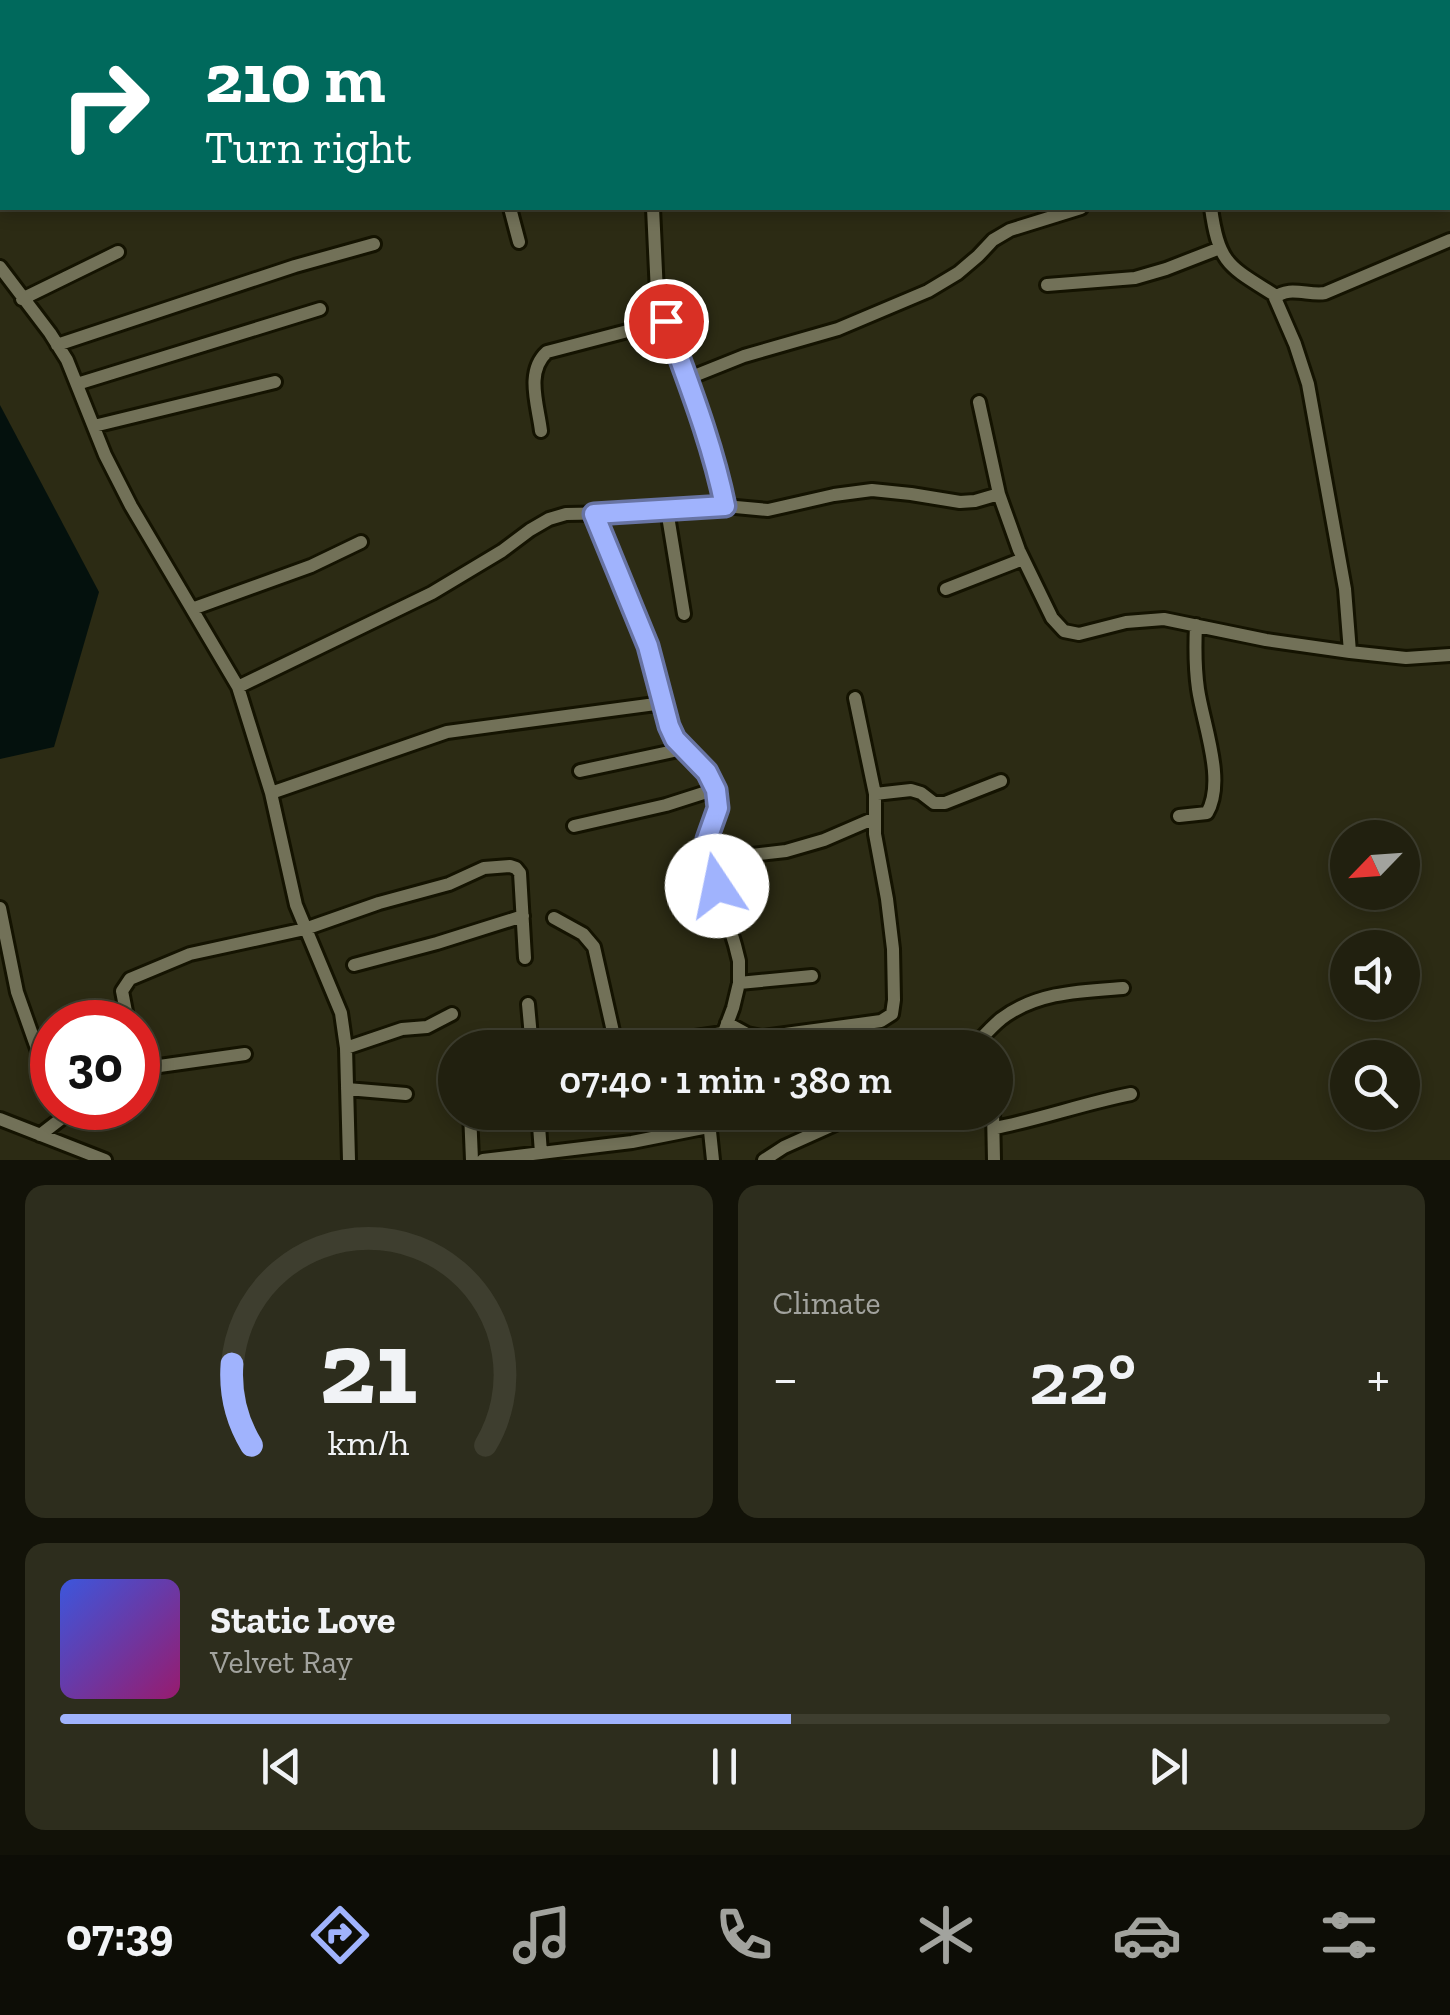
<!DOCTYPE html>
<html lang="en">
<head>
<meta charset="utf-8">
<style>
	:root { --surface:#21200f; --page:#2d2d1d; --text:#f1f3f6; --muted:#a2a39e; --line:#3e3e2f; --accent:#a0b3fd }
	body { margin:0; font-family:"Zilla Slab",serif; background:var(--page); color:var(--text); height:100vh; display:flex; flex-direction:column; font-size:38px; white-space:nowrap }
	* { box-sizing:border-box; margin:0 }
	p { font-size:32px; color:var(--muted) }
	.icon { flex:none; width:55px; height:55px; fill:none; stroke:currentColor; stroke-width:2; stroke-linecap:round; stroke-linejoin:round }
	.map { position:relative; height:1160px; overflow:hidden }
	.side { display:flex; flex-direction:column; gap:25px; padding:25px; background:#121208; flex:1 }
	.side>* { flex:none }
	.banner { position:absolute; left:0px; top:0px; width:1450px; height:210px; box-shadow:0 5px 15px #0003,0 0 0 2px var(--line); background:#00695c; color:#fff; overflow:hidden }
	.needle { width:65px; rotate:245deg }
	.fabs { position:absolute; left:1330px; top:820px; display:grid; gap:20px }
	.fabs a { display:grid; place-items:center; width:90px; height:90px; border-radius:50%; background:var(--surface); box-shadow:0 5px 15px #0003,0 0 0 2px var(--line); font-size:50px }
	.speed { position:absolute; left:30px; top:1000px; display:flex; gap:20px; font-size:50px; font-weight:700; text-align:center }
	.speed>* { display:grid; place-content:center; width:130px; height:130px; border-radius:50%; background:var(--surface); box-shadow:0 5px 15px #0003,0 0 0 2px var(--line); line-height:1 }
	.speed .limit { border:15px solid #d22; background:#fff; color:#111 }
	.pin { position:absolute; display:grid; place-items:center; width:85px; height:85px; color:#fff; margin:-42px; border:5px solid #fff; border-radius:50%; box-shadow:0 2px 10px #0007 }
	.me { position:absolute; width:110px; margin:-55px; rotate:349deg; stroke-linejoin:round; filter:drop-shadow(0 0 8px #0008) }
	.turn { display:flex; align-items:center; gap:35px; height:210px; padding:0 40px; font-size:45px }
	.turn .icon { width:130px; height:130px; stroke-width:2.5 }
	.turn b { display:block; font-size:70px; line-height:85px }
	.big { font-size:75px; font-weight:600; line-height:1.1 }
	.side .card { flex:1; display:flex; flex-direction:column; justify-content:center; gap:15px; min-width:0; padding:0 35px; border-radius:20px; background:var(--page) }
	.side .dial { align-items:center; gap:0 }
	.dial svg { height:260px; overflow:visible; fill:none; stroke:var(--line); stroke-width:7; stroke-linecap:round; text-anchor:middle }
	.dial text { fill:var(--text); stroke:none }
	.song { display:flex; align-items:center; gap:30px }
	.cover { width:120px; height:120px; border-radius:15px; background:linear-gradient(135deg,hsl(230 70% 55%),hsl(320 70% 35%)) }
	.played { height:10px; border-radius:5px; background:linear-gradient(90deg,var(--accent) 55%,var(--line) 55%) }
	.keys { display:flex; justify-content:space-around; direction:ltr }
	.heat { display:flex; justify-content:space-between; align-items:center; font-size:55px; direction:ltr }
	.side .tiles { flex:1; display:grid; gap:25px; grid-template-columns:1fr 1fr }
	.card:last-child { grid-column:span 2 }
	.trip { position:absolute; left:438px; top:1030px; width:575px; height:100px; border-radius:50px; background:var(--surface); box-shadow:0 5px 15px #0003,0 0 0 2px var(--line); font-weight:600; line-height:100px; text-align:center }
	.tab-bar { display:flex; height:160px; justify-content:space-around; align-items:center; background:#0d0d06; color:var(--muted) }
	.tab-bar .icon { width:70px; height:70px }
	.tab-bar .active { color:var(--accent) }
	.tab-bar b { font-size:45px; color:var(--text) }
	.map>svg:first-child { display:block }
	.water { fill:#04110d }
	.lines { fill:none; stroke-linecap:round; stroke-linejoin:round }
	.minor-casing { stroke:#141301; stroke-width:18 }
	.minor { stroke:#727158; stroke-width:12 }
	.route-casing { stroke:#6874a4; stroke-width:25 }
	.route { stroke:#a0b3fd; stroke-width:18 }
</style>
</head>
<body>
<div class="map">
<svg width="1450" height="1160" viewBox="0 0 1450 1160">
	<rect width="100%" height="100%" fill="#2c2b14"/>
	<path class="water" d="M0,405L99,592L54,747L0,759Z"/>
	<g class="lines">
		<g class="minor-casing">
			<path id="minor" d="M61,0L64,2
				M526,0L527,2
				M735,0V2
				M1154,0L1155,2
				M906,2L916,0
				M1331,2V0
				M0,153H2
				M510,208L519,242
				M653,208L657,293L689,378L718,471L725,506
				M1211,208C1219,265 1229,266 1276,296
				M0,267L50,333L67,360L105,455L131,506L238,687L271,793L296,905L341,1013L346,1048L349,1160
				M1047,285L1135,278L1166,269L1220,248
				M22,299L118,252
				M57,345L295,266L374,244
				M689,378L744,356L838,329L928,291L958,273L978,256L993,240L1010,230L1081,208
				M77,384L320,309
				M979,402L999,494L1019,550L1052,618L1064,631L1079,634L1126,622L1164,619L1266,640L1350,652L1406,658L1450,655
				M94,426L275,382
				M541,431C538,405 525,372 547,352L666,321
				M667,510L684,614
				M594,514L648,646L669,726L675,739L707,772L716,789L718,808L707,839L709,860L735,945L739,961V983L733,1008L718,1048
				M946,589L1023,559
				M192,609L311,566L361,542
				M1350,652L1345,589L1308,384L1295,344L1275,298C1288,285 1309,296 1325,293L1450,240
				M238,687L432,593L502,551L530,530L549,519L566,514L619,513L725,506L768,510L834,495L872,490L911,494L960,502L975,501L999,494
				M580,771L683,749
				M271,793L447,732L663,703
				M875,794L911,790L921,793L934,803H945L1001,781
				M1179,816L1207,813C1226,781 1203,724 1198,689C1195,668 1195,647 1196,625
				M574,826L666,805L716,789
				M709,860L786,851L824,840L875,818
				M0,908L17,992L52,1091
				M554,918L583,934L594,947L614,1036
				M354,965L437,943L523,916
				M739,983L812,976
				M528,1004L532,1048
				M128,1022L122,991L130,979L190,954L305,929L379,903L449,884L484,868L510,866L516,868L520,873L525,958
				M727,1023L747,1034L762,1037L881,1021L892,1014L894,1000L893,949L887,899L875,834V794L855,698
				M578,1047L602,1037L674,1040L723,1033
				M346,1048L402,1029L427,1027L452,1014
				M972,1048C982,1038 990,1028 1001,1019C1036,992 1081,991 1123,988
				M138,1069L245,1054
				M347,1089L406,1094
				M470,1112L472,1160
				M538,1112L541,1153
				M708,1112L713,1160
				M993,1112L994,1160
				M0,1119L105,1160
				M995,1128C1041,1119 1085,1103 1131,1094
				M40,1135L75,1108
				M483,1160L632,1142L708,1127
				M764,1160L784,1147L862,1112"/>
		</g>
		<use href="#minor" class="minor"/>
	</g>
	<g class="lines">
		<g class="route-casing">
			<path id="route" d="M666,321C688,382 712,442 725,506L594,514L648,646L669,726L675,739L707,772L716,790L718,808L707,839L709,860L717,886"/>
		</g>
		<use href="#route" class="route"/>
	</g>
</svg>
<div class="fabs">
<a><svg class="needle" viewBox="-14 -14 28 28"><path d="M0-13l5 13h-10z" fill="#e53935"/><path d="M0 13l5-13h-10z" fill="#a2a39e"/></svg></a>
<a><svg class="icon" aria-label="sound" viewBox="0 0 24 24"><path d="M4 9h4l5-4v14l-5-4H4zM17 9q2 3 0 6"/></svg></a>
<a><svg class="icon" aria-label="search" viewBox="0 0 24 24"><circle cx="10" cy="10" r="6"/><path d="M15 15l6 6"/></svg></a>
</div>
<div class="speed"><div class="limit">30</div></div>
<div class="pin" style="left:666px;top:321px;background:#d93025"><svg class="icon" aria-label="arrive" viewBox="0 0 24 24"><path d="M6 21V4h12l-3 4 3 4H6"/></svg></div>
<svg class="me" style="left:717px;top:886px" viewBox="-20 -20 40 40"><circle r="19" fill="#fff"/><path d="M0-13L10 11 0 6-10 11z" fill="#a0b3fd"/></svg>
<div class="trip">07:40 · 1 min · 380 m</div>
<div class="banner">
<div class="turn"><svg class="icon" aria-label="right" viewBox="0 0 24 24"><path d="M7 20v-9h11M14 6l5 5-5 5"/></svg><div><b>210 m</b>Turn right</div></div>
</div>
</div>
<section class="side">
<div class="tiles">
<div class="card dial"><svg viewBox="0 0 100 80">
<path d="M14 69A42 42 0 1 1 86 69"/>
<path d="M14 69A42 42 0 0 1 8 44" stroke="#a0b3fd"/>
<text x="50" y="56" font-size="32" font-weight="700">21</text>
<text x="50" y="72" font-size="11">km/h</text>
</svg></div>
<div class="card"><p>Climate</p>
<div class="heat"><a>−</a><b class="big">22°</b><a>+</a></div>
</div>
<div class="card">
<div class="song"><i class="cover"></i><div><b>Static Love</b><p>Velvet Ray</p></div></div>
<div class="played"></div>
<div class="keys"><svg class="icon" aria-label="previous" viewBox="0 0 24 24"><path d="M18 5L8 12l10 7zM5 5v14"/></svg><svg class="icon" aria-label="pause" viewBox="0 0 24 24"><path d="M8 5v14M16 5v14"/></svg><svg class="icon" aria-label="next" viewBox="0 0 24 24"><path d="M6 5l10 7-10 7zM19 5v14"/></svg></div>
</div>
</div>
</section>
<nav class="tab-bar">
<b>07:39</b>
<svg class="icon active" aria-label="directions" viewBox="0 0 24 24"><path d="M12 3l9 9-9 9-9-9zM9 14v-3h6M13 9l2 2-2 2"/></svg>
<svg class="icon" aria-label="music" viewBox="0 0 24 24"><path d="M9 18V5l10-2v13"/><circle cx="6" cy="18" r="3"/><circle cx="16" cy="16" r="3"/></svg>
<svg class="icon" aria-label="phone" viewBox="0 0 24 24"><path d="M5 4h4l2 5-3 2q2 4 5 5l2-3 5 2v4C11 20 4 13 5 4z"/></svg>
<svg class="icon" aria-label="climate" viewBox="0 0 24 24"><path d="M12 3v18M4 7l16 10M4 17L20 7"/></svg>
<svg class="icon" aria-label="car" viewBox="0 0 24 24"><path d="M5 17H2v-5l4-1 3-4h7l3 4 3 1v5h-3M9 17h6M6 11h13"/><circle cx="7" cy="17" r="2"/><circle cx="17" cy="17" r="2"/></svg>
<svg class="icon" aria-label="filters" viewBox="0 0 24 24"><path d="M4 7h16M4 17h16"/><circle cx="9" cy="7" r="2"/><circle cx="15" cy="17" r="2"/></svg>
</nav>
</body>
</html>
